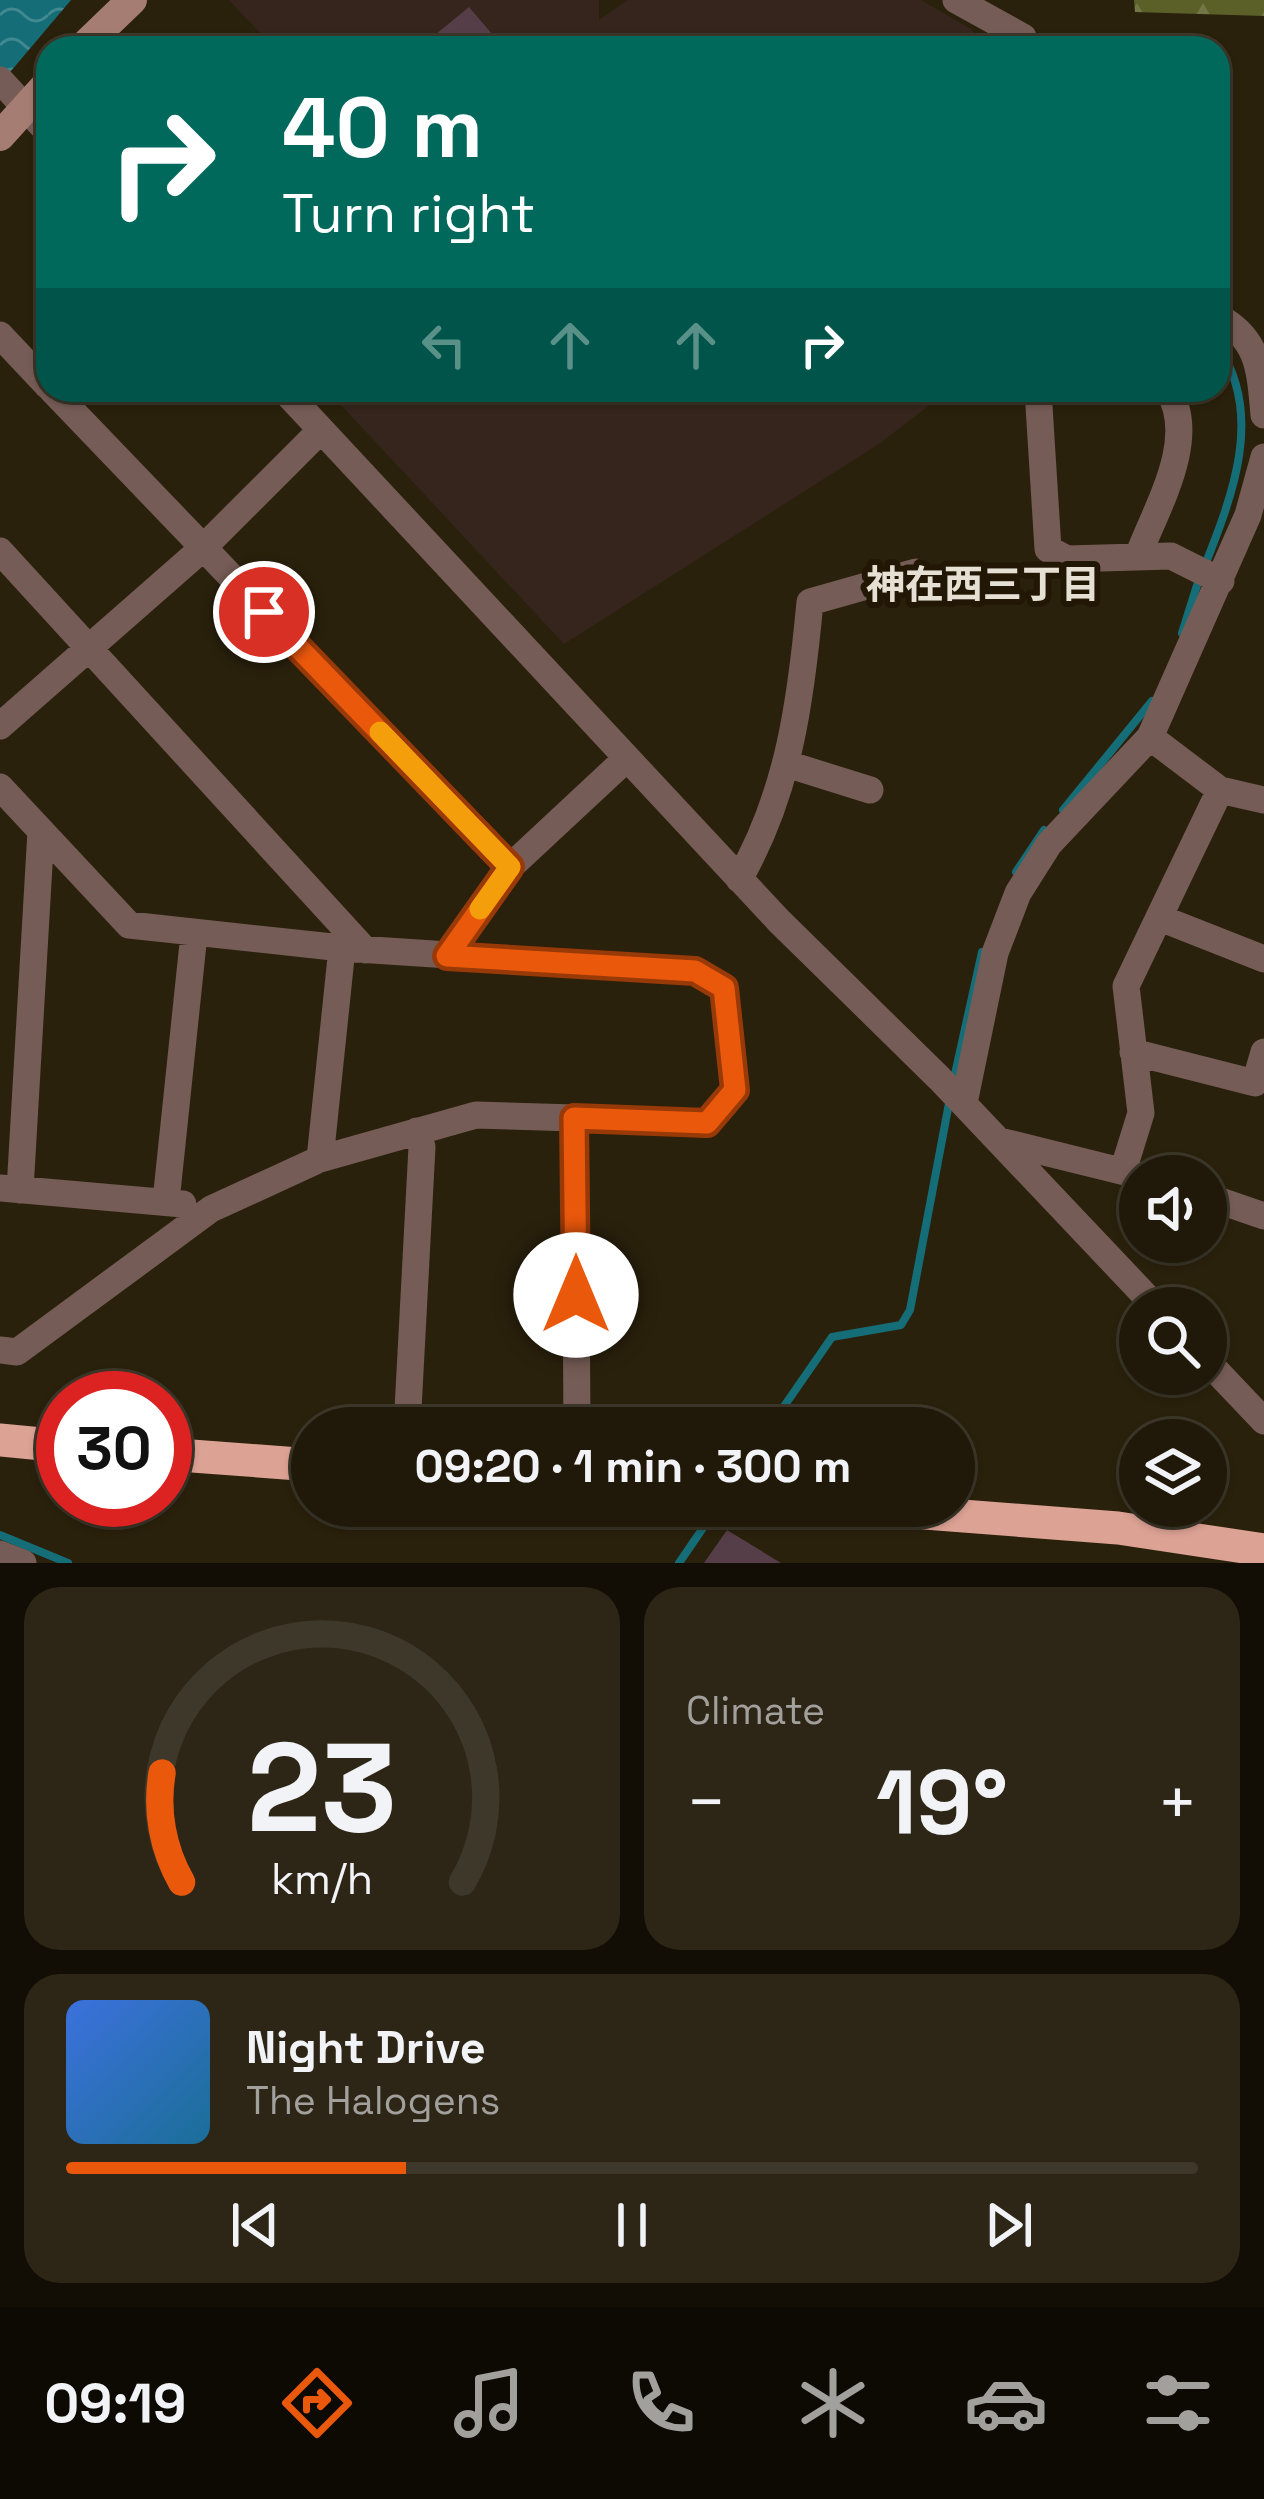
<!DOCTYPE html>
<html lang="en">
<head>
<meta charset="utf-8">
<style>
	:root { --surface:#201909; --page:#2d2617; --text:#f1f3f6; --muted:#a2a09c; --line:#3d382a; --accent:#ea580c }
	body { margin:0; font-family:"Space Grotesk","Noto Sans JP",sans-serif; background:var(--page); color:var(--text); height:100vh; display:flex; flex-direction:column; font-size:45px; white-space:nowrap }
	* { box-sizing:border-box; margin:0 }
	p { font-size:39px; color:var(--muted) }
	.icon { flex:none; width:66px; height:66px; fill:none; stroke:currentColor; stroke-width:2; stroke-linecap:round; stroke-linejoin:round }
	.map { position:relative; height:1563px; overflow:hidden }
	.panel { display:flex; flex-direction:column; gap:24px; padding:24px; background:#120e05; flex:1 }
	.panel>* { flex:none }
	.guide { position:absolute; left:36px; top:36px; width:1194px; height:366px; border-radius:36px; box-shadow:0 3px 9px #0004,0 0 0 3px var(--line); background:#00695c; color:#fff; overflow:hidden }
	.controls { position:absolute; left:1119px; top:1155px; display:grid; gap:24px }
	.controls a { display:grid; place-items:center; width:108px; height:108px; border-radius:50%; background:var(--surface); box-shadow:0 3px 9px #0004,0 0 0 3px var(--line); font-size:60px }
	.speed { position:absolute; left:36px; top:1371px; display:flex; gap:24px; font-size:60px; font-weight:700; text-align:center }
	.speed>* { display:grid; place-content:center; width:156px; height:156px; border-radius:50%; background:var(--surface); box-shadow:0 3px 9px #0004,0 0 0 3px var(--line); line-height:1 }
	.speed .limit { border:18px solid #d22; background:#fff; color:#111 }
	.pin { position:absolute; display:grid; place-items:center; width:102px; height:102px; color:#fff; margin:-51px; border:6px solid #fff; border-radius:50%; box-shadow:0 3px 12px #0007 }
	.me { position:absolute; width:132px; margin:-66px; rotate:0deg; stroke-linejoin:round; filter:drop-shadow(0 0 9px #0008) }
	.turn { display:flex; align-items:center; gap:42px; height:252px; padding:0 48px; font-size:54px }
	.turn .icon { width:156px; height:156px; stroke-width:2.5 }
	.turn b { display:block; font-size:84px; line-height:102px }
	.lanes { display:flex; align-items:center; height:114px; padding:0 48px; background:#0003; justify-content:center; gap:60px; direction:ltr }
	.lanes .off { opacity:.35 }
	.big { font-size:90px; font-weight:800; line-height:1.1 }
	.panel .widget { flex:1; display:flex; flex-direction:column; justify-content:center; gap:18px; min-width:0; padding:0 42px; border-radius:36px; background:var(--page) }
	.panel .dial { align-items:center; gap:0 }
	.dial svg { height:312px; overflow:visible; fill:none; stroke:var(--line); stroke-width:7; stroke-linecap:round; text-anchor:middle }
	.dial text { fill:var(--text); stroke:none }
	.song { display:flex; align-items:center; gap:36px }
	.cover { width:144px; height:144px; border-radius:18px; background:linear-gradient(135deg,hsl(220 70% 55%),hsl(200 70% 35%)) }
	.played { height:12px; border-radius:6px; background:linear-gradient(90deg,var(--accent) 30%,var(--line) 30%) }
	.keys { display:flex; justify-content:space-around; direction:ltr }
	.heat { display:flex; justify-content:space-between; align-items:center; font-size:66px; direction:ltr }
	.panel .tiles { flex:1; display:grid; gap:24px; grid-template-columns:1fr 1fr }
	.widget:last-child { grid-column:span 2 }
	.trip { position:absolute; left:291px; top:1407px; width:684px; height:120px; border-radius:60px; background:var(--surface); box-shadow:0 3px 9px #0004,0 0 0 3px var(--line); font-weight:800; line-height:120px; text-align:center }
	.tab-bar { display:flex; height:192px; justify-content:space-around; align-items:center; background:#0d0a04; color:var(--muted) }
	.tab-bar .icon { width:84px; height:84px }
	.tab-bar .current { color:var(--accent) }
	.tab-bar b { font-size:54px; color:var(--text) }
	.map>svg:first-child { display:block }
	.education { fill:#36251c }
	.forest { fill:url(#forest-firs) }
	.water { fill:url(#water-waves) }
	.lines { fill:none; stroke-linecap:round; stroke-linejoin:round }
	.stream { stroke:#156d77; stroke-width:8 }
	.building { fill:#563e48 }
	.minor { stroke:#765c56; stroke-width:27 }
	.secondary { stroke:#a67d73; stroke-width:30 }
	.trunk { stroke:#dca294; stroke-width:33 }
	.route-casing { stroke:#983908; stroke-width:30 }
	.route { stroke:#ea580c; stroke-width:21 }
	.slow { stroke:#f59e0b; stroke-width:21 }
	.labels { text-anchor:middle; stroke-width:12; stroke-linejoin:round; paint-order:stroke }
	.neighbourhood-label { font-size:39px; font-weight:bold; fill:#e6dfd3; stroke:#211704 }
</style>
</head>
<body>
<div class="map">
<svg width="1264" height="1563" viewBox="0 0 1264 1563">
	<defs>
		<pattern id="forest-firs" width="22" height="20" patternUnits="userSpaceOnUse" patternTransform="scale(3)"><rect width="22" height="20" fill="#5a6028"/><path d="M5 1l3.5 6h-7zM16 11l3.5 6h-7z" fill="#727646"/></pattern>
		<pattern id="water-waves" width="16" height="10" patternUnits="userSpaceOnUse" patternTransform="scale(3)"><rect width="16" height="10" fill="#156d77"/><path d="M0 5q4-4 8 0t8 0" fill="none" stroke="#428890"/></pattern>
	</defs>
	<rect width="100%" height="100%" fill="#2a210c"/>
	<path class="education" d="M229,0H599V20L628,0H921L971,29L987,48H274Z
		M327,390H949L879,444L564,644Z"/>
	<path class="forest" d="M1134,0H1264V16L1135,12Z"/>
	<path class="water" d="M0,0H71L0,84Z"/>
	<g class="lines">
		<path class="stream" d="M1205,565C1233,494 1264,414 1218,346
			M1182,633L1199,579
			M1063,810L1152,701
			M1016,872L1044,830
			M953,1083L982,952
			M769,1428L832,1337L901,1325L910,1310L950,1098
			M0,1535L68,1563
			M679,1563L718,1506"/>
	</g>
	<path class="building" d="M469,7L504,48H419Z
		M727,1530L781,1563H704Z"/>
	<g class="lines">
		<path class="minor" d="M956,0L1023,37
			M0,80L48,132
			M1218,317C1260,339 1260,372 1264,415
			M0,335L48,386
			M52,390L510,867
			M284,390L779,921L940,1079L1157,1308
			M1038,390L1048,549L1067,559L1171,556L1221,581
			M0,551L365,950
			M1138,556C1156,508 1199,439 1168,390
			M0,726L203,548L321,430
			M1150,737L1220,790L1264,800
			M787,764L870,790
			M0,787L129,925L342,948L695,971L724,989L735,1090L707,1122L476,1115L320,1159L211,1209L17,1352L0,1350
			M739,879C789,793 801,699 810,602L916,572
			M1160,918L1264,959
			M447,956L510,867L627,758
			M1133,1052L1255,1083L1264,1052
			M964,1103L995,953L1018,893L1049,844L1150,737L1248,515L1264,457
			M575,1118L577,1428
			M1000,1141L1137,1175
			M320,1159L342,948
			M1123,1171L1141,1113L1126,986L1220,790
			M0,1188L183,1204
			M20,1190L41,831
			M1206,1196L1264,1216
			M166,1201L194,934
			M1206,1360L1264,1421
			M407,1428L422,1147L417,1131
			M0,1554L23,1563"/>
		<path class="secondary" d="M82,48L132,0
			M0,136L48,83"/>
		<path class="trunk" d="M0,1440L63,1446
			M165,1454L312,1465
			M833,1506L1118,1528L1264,1550"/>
	</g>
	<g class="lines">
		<g class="route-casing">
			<path id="route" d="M264,612L510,867L447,956L695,971L724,988L735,1090L707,1123L574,1118L576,1295"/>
		</g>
		<use href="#route" class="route"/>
		<path class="slow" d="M380,732L510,867L480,909"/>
	</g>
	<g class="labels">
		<g class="neighbourhood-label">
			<text x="983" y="598">神在西三丁目</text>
		</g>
	</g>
</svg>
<div class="controls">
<a><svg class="icon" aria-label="sound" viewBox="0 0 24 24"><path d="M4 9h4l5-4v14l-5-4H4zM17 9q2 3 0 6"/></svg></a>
<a><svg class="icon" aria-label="search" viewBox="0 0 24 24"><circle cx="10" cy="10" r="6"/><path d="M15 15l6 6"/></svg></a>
<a><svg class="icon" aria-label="layers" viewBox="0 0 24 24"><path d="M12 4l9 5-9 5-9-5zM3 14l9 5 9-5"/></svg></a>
</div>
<div class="speed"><div class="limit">30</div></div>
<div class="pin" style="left:264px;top:612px;background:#d93025"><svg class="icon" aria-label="arrive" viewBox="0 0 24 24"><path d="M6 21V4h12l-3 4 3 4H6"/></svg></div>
<svg class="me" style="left:576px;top:1295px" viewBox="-20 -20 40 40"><circle r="19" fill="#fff"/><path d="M0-13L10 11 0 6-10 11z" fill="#ea580c"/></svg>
<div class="trip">09:20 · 1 min · 300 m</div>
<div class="guide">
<div class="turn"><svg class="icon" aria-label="right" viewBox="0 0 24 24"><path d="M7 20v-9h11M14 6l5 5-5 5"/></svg><div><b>40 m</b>Turn right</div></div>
<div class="lanes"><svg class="icon off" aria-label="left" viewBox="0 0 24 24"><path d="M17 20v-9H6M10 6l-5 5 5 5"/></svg><svg class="icon off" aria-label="ahead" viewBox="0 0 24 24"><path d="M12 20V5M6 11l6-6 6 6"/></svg><svg class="icon off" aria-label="ahead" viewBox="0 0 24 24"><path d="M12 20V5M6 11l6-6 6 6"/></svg><svg class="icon" aria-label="right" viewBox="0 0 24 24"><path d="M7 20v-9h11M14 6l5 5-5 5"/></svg></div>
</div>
</div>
<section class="panel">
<div class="tiles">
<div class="widget dial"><svg viewBox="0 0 100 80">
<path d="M14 69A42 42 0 1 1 86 69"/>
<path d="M14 69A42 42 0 0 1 9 41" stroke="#ea580c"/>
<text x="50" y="56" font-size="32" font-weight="700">23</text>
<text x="50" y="72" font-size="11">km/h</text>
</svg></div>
<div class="widget"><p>Climate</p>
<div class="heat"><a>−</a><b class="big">19°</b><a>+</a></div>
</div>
<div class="widget">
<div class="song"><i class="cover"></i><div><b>Night Drive</b><p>The Halogens</p></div></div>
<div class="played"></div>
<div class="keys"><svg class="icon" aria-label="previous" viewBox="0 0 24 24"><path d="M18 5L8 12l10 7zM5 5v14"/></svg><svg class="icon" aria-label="pause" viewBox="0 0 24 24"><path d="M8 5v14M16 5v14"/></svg><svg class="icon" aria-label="next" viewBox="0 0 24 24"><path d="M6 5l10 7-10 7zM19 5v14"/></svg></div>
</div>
</div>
</section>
<nav class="tab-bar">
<b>09:19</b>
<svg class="icon current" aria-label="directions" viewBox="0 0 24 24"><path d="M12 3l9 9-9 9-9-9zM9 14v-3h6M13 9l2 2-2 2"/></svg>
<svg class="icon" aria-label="music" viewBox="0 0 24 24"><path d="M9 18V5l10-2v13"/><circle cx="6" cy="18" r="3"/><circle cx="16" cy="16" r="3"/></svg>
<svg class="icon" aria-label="phone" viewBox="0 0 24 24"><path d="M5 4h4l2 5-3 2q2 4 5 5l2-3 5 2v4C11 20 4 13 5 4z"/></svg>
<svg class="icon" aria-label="climate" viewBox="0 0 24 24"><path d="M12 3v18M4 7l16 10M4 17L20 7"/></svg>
<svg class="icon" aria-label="car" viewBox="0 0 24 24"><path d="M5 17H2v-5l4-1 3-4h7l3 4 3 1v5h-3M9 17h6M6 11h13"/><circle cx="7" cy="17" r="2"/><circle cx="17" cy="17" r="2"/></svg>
<svg class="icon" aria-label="filters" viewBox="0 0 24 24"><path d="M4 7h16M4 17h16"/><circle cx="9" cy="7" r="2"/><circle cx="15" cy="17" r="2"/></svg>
</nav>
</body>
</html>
